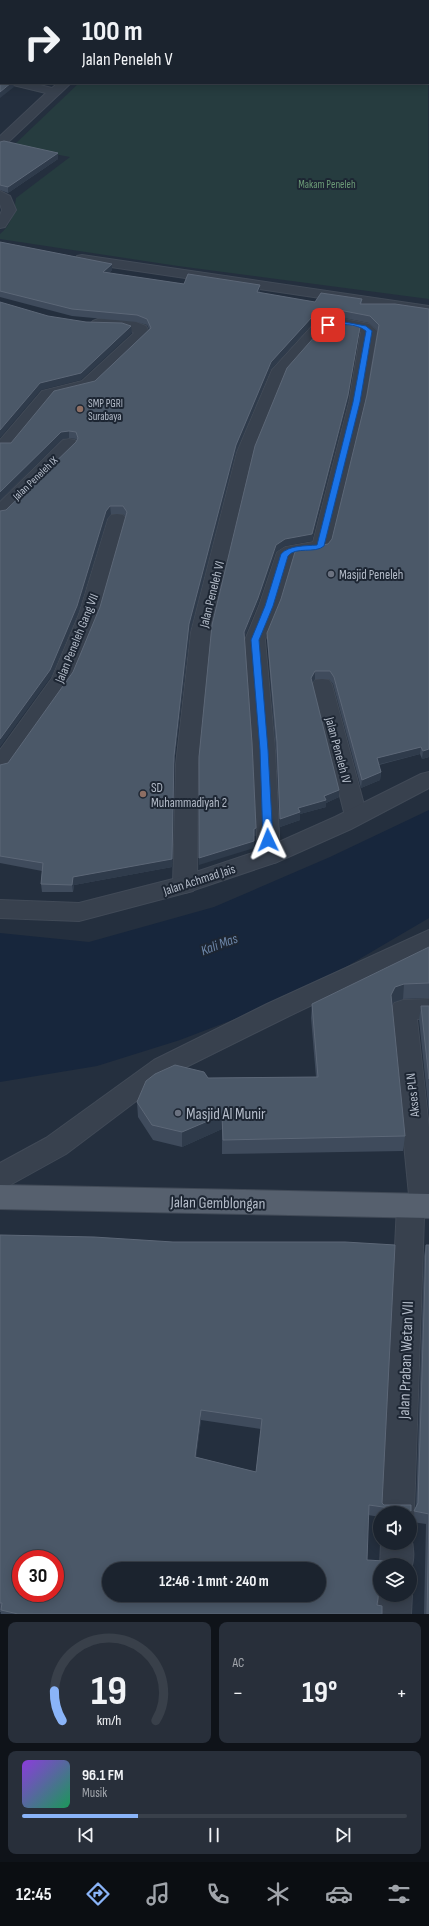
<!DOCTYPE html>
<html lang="id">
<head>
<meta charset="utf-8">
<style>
	:root { --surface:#1b232e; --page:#282f3a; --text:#f1f3f6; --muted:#a0a4aa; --line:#39404a; --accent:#8ab4f8 }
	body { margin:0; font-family:"Sofia Sans Condensed",sans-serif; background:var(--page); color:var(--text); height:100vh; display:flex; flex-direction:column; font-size:15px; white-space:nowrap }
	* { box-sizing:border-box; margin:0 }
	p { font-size:13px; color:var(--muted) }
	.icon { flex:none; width:22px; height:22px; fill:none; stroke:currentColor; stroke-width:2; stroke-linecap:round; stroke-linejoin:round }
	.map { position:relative; height:1614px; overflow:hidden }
	.panel { display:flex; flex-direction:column; gap:8px; padding:8px; background:#0f1319; flex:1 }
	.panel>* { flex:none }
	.guide { position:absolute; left:0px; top:0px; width:429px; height:84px; box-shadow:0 2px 10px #0003,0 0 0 1px var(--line); background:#1b232e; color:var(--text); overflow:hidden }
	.buttons { position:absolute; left:373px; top:1506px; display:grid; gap:8px }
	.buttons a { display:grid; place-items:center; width:44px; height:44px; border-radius:50%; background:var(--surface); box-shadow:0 2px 10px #0003,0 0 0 1px var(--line); font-size:20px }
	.speed { position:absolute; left:12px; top:1550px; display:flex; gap:8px; font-size:20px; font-weight:700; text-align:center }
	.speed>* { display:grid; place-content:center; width:52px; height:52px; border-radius:50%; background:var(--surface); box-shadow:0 2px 10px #0003,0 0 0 1px var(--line); line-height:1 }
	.speed .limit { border:6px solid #d22; background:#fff; color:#111 }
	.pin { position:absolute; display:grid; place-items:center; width:34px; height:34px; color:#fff; margin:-17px; border-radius:8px; box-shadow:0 2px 6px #0006 }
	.me { position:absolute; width:44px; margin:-22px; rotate:358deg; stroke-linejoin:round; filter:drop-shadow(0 0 3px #0008) }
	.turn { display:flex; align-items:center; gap:14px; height:84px; padding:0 16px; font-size:18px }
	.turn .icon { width:52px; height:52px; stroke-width:2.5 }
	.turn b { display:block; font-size:28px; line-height:34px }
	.big { font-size:30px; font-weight:700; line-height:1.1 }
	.panel .widget { flex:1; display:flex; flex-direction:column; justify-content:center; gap:6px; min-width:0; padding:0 14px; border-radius:8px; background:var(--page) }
	.panel .dial { align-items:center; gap:0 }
	.dial svg { height:104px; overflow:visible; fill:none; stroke:var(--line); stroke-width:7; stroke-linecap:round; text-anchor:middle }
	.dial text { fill:var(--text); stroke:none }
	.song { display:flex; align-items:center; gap:12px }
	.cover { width:48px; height:48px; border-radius:6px; background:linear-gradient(135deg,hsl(270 70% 55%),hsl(150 70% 35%)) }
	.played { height:4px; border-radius:2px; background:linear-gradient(90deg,var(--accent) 30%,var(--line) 30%) }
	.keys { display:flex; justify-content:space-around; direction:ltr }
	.heat { display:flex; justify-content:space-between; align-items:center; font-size:22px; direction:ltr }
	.panel .tiles { flex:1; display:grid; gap:8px; grid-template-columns:1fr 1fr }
	.widget:last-child { grid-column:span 2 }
	.trip { position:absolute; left:102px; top:1562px; width:224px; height:40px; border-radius:20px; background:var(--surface); box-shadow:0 2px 10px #0003,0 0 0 1px var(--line); font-weight:700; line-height:40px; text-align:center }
	.tabs { display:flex; height:64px; justify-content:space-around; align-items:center; background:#0b0e12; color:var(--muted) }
	.tabs .icon { width:28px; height:28px }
	.tabs .on { color:var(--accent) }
	.tabs b { font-size:18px; color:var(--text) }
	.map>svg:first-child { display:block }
	.green { fill:#263c3f }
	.water { fill:#17263c }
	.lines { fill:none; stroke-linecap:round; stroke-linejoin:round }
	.minor-casing { stroke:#414a57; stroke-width:2 }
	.tertiary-casing { stroke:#414a57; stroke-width:2 }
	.primary-casing { stroke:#414a57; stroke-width:2 }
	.minor { fill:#38414e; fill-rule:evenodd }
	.tertiary { fill:#38414e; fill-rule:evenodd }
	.primary { fill:#56606e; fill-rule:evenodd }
	.wall { fill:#3f4b5c; fill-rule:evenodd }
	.shaded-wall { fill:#2f3b4b }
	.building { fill:#4b5868; stroke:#5c6777; fill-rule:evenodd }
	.route { fill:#1a73e8; stroke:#114b97 }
	.education-dot { fill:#8d6e63; stroke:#1d2633; stroke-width:1.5 }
	.worship-dot { fill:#6b7280; stroke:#1d2633; stroke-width:1.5 }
	.labels { text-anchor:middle; stroke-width:4; stroke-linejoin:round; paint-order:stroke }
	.far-park-label { font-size:11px; fill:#6b9a76; stroke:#1d2633 }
	.far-poi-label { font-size:11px; fill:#b4bcc9; stroke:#1d2633; text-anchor:start }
	.far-street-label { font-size:11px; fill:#b4bcc9; stroke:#1d2633 }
	.poi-label { font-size:13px; fill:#b4bcc9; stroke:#1d2633; text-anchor:start }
	.street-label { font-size:13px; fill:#b4bcc9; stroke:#1d2633 }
	.water-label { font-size:14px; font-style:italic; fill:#6d86a8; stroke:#1d2633 }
	.near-poi-label { font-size:16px; fill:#b4bcc9; stroke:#1d2633; text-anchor:start }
	.near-street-label { font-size:16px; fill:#b4bcc9; stroke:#1d2633 }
</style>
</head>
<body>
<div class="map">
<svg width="429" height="1614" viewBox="0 0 429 1614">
	<rect width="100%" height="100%" fill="#242f3e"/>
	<path class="green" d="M428,81L429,299L178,266L0,239V234C12,224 14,212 16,198L70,157L13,146L79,83H428Z"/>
	<path class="water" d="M429,810V918L300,994L180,1040L97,1066L0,1082V933L89,942L214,907L330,857Z"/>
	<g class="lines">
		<g class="minor-casing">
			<path id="minor" d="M11,83H32L52,88L58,83H71L4,146L0,147V136L46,93L13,85Z
				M0,191L10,196L16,210L5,227L0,228V215L2,210L0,204Z
				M82,255L429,306V314L77,262L75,259L77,256Z
				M339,318L369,324L377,331L365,402L330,546L327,550L298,555L293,558L279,606L265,640L275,750L280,856L277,862L269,864L261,862L258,856L253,750L245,640L259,606L277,552L285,547L313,542L349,402L361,332L339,328L323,331L285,374L253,452L211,632L198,764L197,885L193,891L185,893L177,891L173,885L176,764L191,632L237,452L272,370L313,325Z
				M98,319L131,320L146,326L150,334L94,387L54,397L11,449H0V440L42,391L82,381L134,333L129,329L93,327L90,324L93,321Z
				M69,439L75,440L77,444L75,448L6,516L0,517V502L63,440Z
				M117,514L123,515L126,519L99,614L72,679L8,770L0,772V750L52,678L79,614L108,519L111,515Z
				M322,679L329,680L332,685L367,816L364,821L356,824L348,821L345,816L312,685L315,680Z
				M429,930V949L285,1018L172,1074L66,1154L10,1185L0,1189V1163L46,1138L154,1060L267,1004Z
				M429,999V1019H417L429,1128V1216L424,1218L414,1513L410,1523V1513H382L397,1206L401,1197L409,1195L391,1010L394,1003L403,1000Z
				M410,1535C414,1546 415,1560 410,1571V1565L380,1566L381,1543H410Z
				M380,1591V1595H410V1591L412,1595L411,1614H377Z"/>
		</g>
		<g class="tertiary-casing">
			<path id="tertiary" d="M429,772V788L351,829L277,862L185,893L79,921L0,918V900L79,903L181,877L261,850L335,817L421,774Z"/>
		</g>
		<g class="primary-casing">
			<path id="primary" d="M0,1185L429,1194V1218L0,1209Z"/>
		</g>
		<use href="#minor" class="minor"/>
		<use href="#tertiary" class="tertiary"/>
		<use href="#primary" class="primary"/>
	</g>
	<path class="wall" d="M0,0H429V27L428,26V1H1Z
		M428,28L429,29V55L428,54Z
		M428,56L429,57V76H428Z
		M0,142L58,153V159L8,193L0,190Z
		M0,242L112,264V270L109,273L184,284L260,291L259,293L315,302L362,299V304L429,309V757L422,759L420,754L379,765L381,772L380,780L361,788L333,684L329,679H315L312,683L339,797L326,803V807L300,814V820L280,827L276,750L267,640V633L328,544L332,539L367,395L378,331L369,323L339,317L312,324L271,369L236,452L190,632L174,764L172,867L74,885L73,892H42L41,884L42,871L0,863V765L8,763L73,672L100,607L126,517L123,514H111L107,519L78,613L51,677L6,510L76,442L77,440L76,439L69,438L62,439L0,500V443H11L95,381L149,329L147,325L137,322L72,316L0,297Z
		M429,947V998L403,999L394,1002L392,1004L405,1136L403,1151L222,1154V1129L182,1147L153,1140L138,1117L137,1102L208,1078L316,1077L311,1018L312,1004Z
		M421,1006H429V1114L419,1020Z
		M0,1235L384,1505L411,1511L410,1514V1513H380V1517L368,1515L367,1560L380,1565V1591H379L377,1605L382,1614H1V1612H0ZM201,1420L261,1429L256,1472L196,1457Z
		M426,1245H429V1614H424L426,1524L412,1522L416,1508L424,1256Z"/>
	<path class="shaded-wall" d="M0,16H1V21L0,22Z
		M11,83H13L14,87L0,98V92Z
		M58,153V159L8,193V187Z
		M112,264V270L104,279L103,272Z
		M260,285V291L257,299V292Z
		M339,310V317L312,324L271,369L236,452L190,632L174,764L172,867L74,885L73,892L72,885L73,877L174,756L189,624L236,445L271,362L312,317Z
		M131,326L132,333L81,380L41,390L0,438V430L40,383Z
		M360,327L359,333L348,402L312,541L285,546L276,552L258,605L244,639V632L276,545Z
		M69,431V438L62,439L0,500V492L61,432Z
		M110,506L111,514L107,519L78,613L51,677L0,747V739L106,511Z
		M315,671V679L311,685V678Z
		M421,747L420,754L376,765L377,758Z
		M429,749V757L422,759L423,751Z
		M381,772L380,780L361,788L362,780Z
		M339,790V797L326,803V807L300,814V820L280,827V819L298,808Z
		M256,828V836H253L254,829Z
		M254,841V848L199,865V858Z
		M404,984L403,999L394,1002L390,1009L391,995L395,987Z
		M222,1115V1129L182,1147V1132Z
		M201,1410V1420L195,1467V1457Z"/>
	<path class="building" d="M0,0H429V21H428V1H1V16H0Z
		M1,23V83H11L0,92V24Z
		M428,28L429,29V49H428Z
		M428,56L429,57V70H428Z
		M4,141L58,153L8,187L0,185V142Z
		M0,242L112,264L103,272L184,284L188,274L260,285L257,292L315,302L321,293L362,299L360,304H395L429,309V749L423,751L421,747L377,758L381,772L362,780L334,677L330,671H315L311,678L339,790L324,796L326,800L298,808L300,812L280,819L277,742L267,633L281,599L295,552L299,549L328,544L332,539L367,395L379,325L370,316L339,310L312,317L271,362L236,445L189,624L174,756L172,859L73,877L72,885L41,884L43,863L0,856V765L8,763L73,672L100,607L127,512L123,506H110L106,511L77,606L50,670L0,739V511L6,510L76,442L78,438L76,432L69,431L61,432L0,492V443H11L54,391L95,381L151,328L147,319L137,315L72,309L0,291Z
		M0,302L48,316L86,322L122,323L131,326L81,373L40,383L0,430Z
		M339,323L360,327L348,395L312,534L285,539L276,545L258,598L244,632L252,743L256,828L254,829V841L199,858V757L212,625L255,446L287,368L324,326Z
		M429,947V983L404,984L395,987L391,995L405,1136L223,1140L222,1115L182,1132L152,1125L137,1102L146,1081L155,1074L175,1065L204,1072L208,1078L318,1077L312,1004Z
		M421,1006H429V1079Z
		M0,1235L94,1237L173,1242H345L395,1245L382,1503L384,1505H411V1511L369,1505L367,1560L384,1561V1565H380V1584L377,1605L382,1606V1614H18L1,1610L2,1603H0ZM201,1410L262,1419L256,1472L195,1457ZM21,1559H55V1593H21ZM109,1569H319V1595H109Z
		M426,1245H429V1614H427L429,1514L414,1511L418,1503Z"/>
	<path class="route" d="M339,321L366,326L372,331L360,402L324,546C315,554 296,546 288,556L273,606L259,640L268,750L273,840L268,844L263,840L260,750L251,640L265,606L281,554C289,545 306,546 317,545L353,402L366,331C356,323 340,324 328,326L325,325Z"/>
	<g class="education-dot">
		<circle cx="80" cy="409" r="4"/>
		<circle cx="143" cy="794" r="4"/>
	</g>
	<g class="worship-dot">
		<circle cx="331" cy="574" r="4"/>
		<circle cx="178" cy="1113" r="4"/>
	</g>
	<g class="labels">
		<g class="far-park-label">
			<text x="327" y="188">Makam Peneleh</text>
		</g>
		<g class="far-poi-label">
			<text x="88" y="407">SMP PGRI<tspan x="88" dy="13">Surabaya</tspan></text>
		</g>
		<g class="far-street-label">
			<text transform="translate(35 478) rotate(-44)" y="4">Jalan Peneleh IX</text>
		</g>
		<g class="poi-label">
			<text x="339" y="579">Masjid Peneleh</text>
			<text x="151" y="792">SD<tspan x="151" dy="15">Muhammadiyah 2</tspan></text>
		</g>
		<g class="street-label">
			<text transform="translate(211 594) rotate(-76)" y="5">Jalan Peneleh VI</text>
			<text transform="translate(76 638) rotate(-68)" y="5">Jalan Peneleh Gang VII</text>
			<text transform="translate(339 750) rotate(75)" y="5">Jalan Peneleh IV</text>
			<text transform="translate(199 879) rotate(-18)" y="5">Jalan Achmad Jais</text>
			<text transform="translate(412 1095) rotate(-96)" y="5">Akses PLN</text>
		</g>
		<g class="water-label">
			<text transform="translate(219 944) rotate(-21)" y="5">Kali Mas</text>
		</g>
		<g class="near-poi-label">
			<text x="186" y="1119">Masjid Al Munir</text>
		</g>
		<g class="near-street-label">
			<text transform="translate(218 1202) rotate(1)" y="6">Jalan Gemblongan</text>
			<text transform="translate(405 1360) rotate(-88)" y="6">Jalan Praban Wetan VII</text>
		</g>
	</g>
</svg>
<div class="buttons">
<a><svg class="icon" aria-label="sound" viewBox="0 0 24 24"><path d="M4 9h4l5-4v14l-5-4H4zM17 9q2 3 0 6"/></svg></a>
<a><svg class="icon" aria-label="layers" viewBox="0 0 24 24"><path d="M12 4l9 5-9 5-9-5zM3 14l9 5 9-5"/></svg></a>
</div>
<div class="speed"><div class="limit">30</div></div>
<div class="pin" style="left:328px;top:325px;background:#d93025"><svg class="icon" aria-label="arrive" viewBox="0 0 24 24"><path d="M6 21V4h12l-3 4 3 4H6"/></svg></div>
<svg class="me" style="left:268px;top:840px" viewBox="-20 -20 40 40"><path d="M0-17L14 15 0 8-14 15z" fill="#1a73e8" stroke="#fff" stroke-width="4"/></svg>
<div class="trip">12:46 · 1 mnt · 240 m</div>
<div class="guide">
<div class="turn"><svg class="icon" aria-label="right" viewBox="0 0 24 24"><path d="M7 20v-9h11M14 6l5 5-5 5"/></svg><div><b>100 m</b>Jalan Peneleh V</div></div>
</div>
</div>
<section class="panel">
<div class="tiles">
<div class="widget dial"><svg viewBox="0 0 100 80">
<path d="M14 69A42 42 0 1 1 86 69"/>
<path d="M14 69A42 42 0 0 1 8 46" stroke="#8ab4f8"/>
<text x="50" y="56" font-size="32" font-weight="700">19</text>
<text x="50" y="72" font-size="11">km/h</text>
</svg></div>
<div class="widget"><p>AC</p>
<div class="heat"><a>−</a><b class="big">19°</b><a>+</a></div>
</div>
<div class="widget">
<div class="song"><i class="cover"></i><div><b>96.1 FM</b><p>Musik</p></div></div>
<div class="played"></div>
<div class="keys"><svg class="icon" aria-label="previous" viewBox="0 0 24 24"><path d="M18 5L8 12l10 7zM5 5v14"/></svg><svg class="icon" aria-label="pause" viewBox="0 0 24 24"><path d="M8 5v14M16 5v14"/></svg><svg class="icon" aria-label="next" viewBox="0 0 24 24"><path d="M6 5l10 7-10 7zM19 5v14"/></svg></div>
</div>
</div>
</section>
<nav class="tabs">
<b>12:45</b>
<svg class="icon on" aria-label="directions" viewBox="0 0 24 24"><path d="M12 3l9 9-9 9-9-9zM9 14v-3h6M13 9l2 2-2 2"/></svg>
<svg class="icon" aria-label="music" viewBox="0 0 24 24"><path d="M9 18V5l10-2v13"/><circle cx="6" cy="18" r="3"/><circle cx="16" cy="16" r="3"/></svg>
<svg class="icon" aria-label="phone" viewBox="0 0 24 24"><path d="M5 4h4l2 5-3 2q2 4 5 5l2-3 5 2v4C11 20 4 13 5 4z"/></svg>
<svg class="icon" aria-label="climate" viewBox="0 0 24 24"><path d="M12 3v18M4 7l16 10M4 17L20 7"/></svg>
<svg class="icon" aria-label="car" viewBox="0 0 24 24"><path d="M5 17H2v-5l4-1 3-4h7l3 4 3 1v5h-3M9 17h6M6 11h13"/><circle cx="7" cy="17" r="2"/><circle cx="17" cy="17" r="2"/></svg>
<svg class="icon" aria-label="filters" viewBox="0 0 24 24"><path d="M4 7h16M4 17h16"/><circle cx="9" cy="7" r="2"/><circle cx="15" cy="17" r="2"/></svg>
</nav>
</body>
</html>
